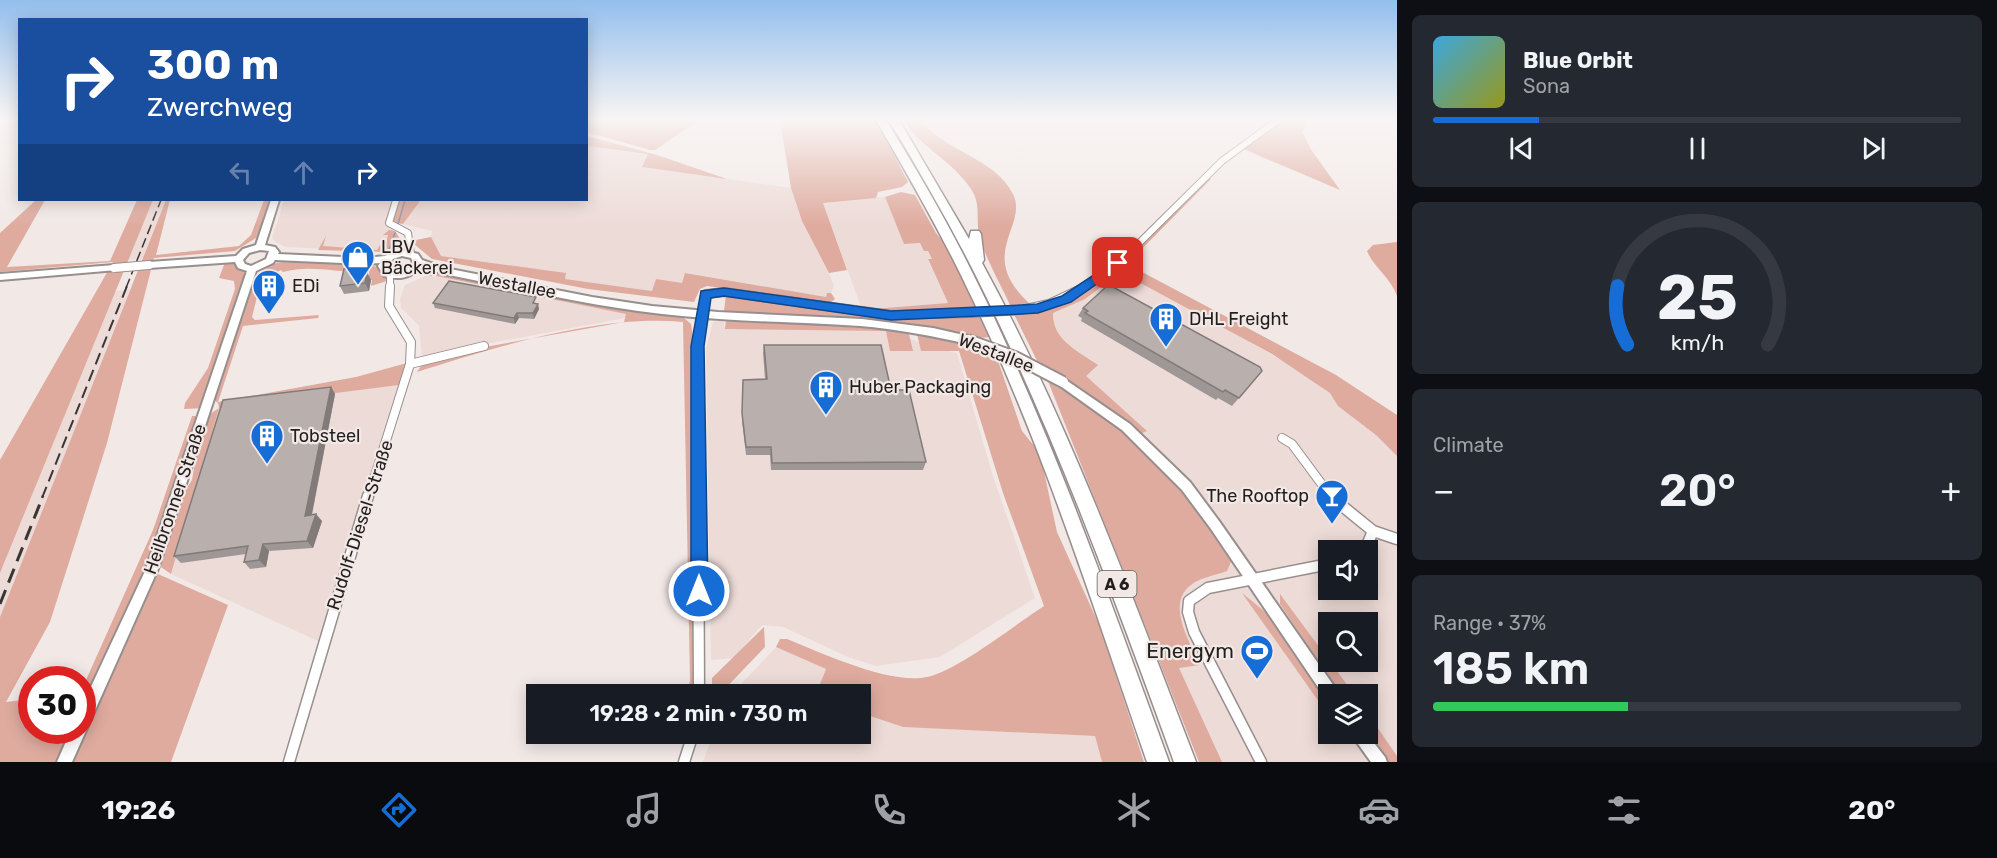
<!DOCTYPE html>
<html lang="en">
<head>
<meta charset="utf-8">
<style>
	:root { --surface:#171b24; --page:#242831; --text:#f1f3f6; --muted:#9ea1a6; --line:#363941; --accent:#166dd6 }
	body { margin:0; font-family:Rubik,sans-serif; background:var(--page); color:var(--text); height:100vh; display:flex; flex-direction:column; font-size:22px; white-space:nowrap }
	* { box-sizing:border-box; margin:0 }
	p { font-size:20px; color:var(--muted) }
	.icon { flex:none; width:33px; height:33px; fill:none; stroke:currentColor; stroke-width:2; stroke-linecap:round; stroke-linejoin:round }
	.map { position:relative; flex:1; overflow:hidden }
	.sheet { display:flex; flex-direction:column; gap:15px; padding:15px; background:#0d0f14; width:600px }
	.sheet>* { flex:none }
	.top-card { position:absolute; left:18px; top:18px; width:570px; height:183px; border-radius:0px; box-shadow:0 3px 15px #0003; background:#1a4fa0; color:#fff; overflow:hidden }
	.fabs { position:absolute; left:1318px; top:540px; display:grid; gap:12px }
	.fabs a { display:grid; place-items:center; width:60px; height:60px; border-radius:0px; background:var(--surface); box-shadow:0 3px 15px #0003; font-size:30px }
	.speed { position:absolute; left:18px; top:666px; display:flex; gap:12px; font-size:30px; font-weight:700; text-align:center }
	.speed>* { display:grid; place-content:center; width:78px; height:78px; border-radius:50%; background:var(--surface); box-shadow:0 3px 15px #0003; line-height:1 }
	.speed .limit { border:9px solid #d22; background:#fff; color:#111 }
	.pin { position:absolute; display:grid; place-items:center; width:51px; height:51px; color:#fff; margin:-26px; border-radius:12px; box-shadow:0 3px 9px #0006 }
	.me { position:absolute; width:66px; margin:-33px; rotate:0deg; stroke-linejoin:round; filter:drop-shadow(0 0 4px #0008) }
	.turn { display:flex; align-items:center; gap:21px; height:126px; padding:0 30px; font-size:27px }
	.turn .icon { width:78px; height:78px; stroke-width:2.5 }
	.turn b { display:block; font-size:42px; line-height:51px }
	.lanes { display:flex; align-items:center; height:57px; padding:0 30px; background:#0003; justify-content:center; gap:30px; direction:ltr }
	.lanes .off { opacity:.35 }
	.big { font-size:45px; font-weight:600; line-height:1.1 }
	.sheet .tile { flex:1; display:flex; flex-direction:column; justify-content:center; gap:9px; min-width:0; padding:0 21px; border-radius:9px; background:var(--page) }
	.sheet .dial { align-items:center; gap:0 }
	.dial svg { height:156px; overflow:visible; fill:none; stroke:var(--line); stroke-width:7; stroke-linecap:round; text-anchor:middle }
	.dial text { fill:var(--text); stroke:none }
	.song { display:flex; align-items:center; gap:18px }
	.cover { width:72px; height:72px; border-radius:9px; background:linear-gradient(135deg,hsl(200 70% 55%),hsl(60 70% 35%)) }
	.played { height:6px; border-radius:3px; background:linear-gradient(90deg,var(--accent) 20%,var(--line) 20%) }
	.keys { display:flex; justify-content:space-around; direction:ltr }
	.heat { display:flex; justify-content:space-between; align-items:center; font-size:33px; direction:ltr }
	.charge { height:9px; border-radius:4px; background:linear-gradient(90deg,#34c759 37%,var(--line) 0) }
	.trip { position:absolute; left:526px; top:684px; width:345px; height:60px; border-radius:0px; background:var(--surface); box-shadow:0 3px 15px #0003; font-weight:600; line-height:60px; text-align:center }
	.tab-bar { display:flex; height:96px; justify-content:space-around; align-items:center; background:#090b0e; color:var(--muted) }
	.tab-bar .icon { width:42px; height:42px }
	.tab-bar .current { color:var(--accent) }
	.tab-bar b { font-size:27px; color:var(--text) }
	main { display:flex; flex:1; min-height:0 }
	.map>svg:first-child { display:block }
	.built { fill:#eddbd7; fill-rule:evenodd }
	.green { fill:#dfab9f }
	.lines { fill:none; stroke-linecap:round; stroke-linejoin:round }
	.stream { stroke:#899ab4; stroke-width:1.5 }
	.street-far2-casing { stroke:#978f8d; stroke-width:8 }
	.street-far1-casing { stroke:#978f8d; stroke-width:10 }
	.street-casing { stroke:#978f8d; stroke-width:13 }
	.secondary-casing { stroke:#978f8d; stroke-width:4 }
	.highway-casing { stroke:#978f8d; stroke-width:3 }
	.street-far2 { stroke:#fff; stroke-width:6 }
	.street-far1 { stroke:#fff; stroke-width:8 }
	.street { stroke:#fff; stroke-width:10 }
	.secondary { fill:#fff; fill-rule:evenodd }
	.highway { fill:#fff; fill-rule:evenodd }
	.rail-far2 { stroke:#3a3635; stroke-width:1.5; stroke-dasharray:10 4.5; stroke-linecap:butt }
	.rail-far1 { stroke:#3a3635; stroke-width:2; stroke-dasharray:12 6; stroke-linecap:butt }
	.rail { stroke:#3a3635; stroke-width:3; stroke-dasharray:15 8; stroke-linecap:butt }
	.street-bridge-casing { stroke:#978f8d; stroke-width:10; stroke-linecap:butt }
	.secondary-bridge-far1-casing { stroke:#978f8d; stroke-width:10; stroke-linecap:butt }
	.secondary-bridge-casing { stroke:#978f8d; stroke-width:14; stroke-linecap:butt }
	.street-bridge { stroke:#fff; stroke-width:8 }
	.secondary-bridge-far1 { stroke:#fff; stroke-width:8 }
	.secondary-bridge { stroke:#fff; stroke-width:10 }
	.wall { fill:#9f9796 }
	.shaded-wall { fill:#827b7a }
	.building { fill:#b9b0ae; stroke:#827b7a; stroke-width:1.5 }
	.route { fill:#166dd6; stroke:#0e478b; stroke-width:1.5 }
	.labels { text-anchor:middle; stroke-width:4.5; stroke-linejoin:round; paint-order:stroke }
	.shield { fill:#f2e9e7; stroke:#605c5a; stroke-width:1.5 }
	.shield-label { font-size:16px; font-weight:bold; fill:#221f1e }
	.poi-label { font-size:18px; fill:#221f1e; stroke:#f2e9e7; text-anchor:start }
	.street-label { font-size:18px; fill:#221f1e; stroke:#f2e9e7 }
	.near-poi-label { font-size:21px; fill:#221f1e; stroke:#f2e9e7; text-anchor:end }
</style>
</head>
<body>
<main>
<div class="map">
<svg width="1397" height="762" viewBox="0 0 1397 762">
	<rect width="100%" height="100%" fill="#f2e9e7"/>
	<path class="built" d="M587,146L648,154L643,167L791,188L802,221L829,273L834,286L831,293H827L826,297L686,273L682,283L652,291L564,279L566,274L441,256L431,237L432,231L403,224L419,201L415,200H586Z
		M885,197L904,244L920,243L928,251L932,259L928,260L948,303L872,309L861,307L823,203Z
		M153,200H166L142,259L128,260Z
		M284,200H402L386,252L286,247L275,242L272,238Z
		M1122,269L1284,362L1343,399L1397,441V762H1199L1038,356L1041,312ZM1329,550H1368V590H1329ZM1329,622H1368V662H1329ZM1329,694H1368V734H1329Z
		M425,276H436L626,314L625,318L422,356L419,326L401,308L400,299L405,285Z
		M130,289L58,472L0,617V573L115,291Z
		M724,320V327L885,329L931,347L957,353L992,473L1035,598L940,657L876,666L848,657L783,627L762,625L734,658L711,660L706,348L713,322Z
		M399,385L320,642L171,574L219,408Z
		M776,647L826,669L816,694H732Z
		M861,713L903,727L1095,736L1102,762H703L713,734H861Z"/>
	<path class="green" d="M586,120H699L655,150H650L587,132Z
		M780,120H876L908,182L902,187L878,192L876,198L823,203L847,270L829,273L802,221L791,188Z
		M903,120H921C945,152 995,158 1013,194C1029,226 975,254 1030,304L1028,306L1011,307C1001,285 984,256 979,234C976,218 981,204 971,189C953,161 921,148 903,120Z
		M1282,120H1306L1303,133L1310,148L1340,190L1241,148Z
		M587,136L657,155L727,179L642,167L648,154L587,146Z
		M1206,177L1211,179L1127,264L1336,375L1397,415V456L1376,435L1338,406L1330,393L1272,354L1120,272L1085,299L1053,313C1052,340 1078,351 1098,365L1086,376L1147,431L1135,436L1041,369L1012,310L1066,299L1118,263Z
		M901,192L915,195L936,233L947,246L977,308L908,314L872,309L948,303L928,259H932L928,251H924L920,243L904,244L885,197Z
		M36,200H45L7,267L110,261L137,200H153L0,573V460L113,262L0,272V233Z
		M166,200H170L156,255L239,246L251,235L264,200H271L256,238L235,251L154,258L107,443L50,622L6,702L31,699L32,730L75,731L60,762H0V617Z
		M400,200L420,201L403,224L396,223L393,220Z
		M389,230L395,231L400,239L399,244L386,252L318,250L326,236L323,246L377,250L380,245L386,244L388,235H383Z
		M431,237L441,256L566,273L565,279L652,291L656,279L682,283L685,273L826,297L827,293H831L835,299L830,303L707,286L700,289L694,302L588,289L432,259L414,244L416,240Z
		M1397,242V296C1391,278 1374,268 1367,251L1373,245Z
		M238,259V263L252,269L206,408L184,409L185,403L208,368L235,289L234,281L219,278L226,260Z
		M292,260L374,266L379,268L387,281L371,286L372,280H368L369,272C340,274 313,264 283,272L281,270L264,280L267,283L258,293L252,317L255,320L319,315L318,318L243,326L218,402L356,377L407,363L399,385L219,408L171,574L158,565L181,497L192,480L198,444L207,416L219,408L218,403L212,398L255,276L273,264Z
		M427,272L445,273L671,315L684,318L691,324L694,343L695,680L692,694H687L690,680L683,322C601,314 496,347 417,372L421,366L485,347L624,322L626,314L436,276H425Z
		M726,295L892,317L980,314L990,337L980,338L874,320L724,311Z
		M726,319L836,322L904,329L909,334L913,351H890L886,331L725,329Z
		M923,333L950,338L996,355L1022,431L1040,453L1057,532L1101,629L1144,762H1102L1095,736L903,727L861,713V694H816L826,669L776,647L780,639H787C822,653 890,685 927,677C957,671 1016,624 1044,606L1003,493L959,351H921L917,334Z
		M1048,381C1122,422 1180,481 1227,553L1231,562L1227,571C1216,575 1199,578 1191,585C1165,604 1191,644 1200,665L1179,668L1222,762H1199Z
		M192,416H199L147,569L83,714L82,689L153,530Z
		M158,574L228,605L171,762H70L152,579Z
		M1242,593L1269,615L1329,702V716Z
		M1280,594L1354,694H1340L1280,604Z
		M764,627L765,647L720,694H712V678Z
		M1368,714L1397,756V762H1388L1367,734Z"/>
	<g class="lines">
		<path class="stream" d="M398,224L405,200
			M389,250L395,233"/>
		<g class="street-far2-casing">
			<path id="street-far2" d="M396,200L389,223L408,233L411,254
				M390,288V275
				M1085,288L1123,259L1222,161L1278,120"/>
		</g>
		<g class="street-far1-casing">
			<path id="street-far1" d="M1021,310L1049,304L1087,286
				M410,364L484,346
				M1282,438L1292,444L1332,498
				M368,498L410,364L411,342L389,306L390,286
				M698,498L697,346L706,294L724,292L891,315L971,313"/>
		</g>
		<g class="street-casing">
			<path id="street" d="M698,496L699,694
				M1330,496L1373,531
				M1365,550L1373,531L1397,539
				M289,762L368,496
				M684,762L693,734
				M1261,762L1194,632L1188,612L1189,601L1208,588L1329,564"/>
		</g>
		<g class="secondary-casing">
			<path id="secondary" d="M271,200H279L265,245L275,247L279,252L278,254L365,258L385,256L391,253L402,250L418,254L422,260L445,268L592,297L652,306L718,312L862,319L933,328L968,336L973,340L968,344C932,336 897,329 860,326C801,322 741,322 682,316C602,309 523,290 444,274L420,266C411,279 398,280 384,276L378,266L380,263L365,264L275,260L273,263L256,271L158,569L72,762H57L71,730H82V706L146,569L247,271L238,268L235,262L149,268L144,265L149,262L236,256L243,249L256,245ZM260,250L269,251L266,259L251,266L245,264L243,260L249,253ZM402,256L411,258L413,262C408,271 401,273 390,272L387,265L393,259Z
				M114,265L119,268L117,270L0,280V274Z
				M1063,378L1130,424L1190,482L1219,521L1336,689L1338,694H1329V700L1326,699L1211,529L1182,490L1122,430L1059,385L1058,382L1059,379Z
				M1351,734H1367L1385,757L1387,762H1371Z"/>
		</g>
		<g class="highway-casing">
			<path id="highway" d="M876,120H886C917,170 947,221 973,274C1051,431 1109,597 1169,762H1147C1090,597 1037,428 959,271C933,219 905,170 876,120Z
				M889,120H899L969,239L971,231H979L981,234L984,260L982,263C1069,422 1131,594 1196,762H1174C1114,597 1054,432 975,274C949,222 919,171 889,120Z"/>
		</g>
		<use href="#street-far2" class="street-far2"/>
		<use href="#street-far1" class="street-far1"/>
		<use href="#street" class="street"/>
		<use href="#secondary" class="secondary"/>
		<use href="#highway" class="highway"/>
		<path class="rail-far2" d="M126,288L161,200"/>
		<path class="rail-far1" d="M42,498L127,286"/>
		<path class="rail" d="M0,604L43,496"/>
		<g class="street-bridge-casing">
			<path id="street-bridge" d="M971,313L1021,310"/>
		</g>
		<g class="secondary-bridge-far1-casing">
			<path id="secondary-bridge-far1" d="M114,268L149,265"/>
		</g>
		<g class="secondary-bridge-casing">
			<path id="secondary-bridge" d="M968,340L1015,357L1063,382"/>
		</g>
		<use href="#street-bridge" class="street-bridge"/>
		<use href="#secondary-bridge-far1" class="secondary-bridge-far1"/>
		<use href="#secondary-bridge" class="secondary-bridge"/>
	</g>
	<path class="wall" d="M364,272L371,280L369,291L344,294L340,286Z
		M433,303H538L537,304L539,309L534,319L519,318L515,324L435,308Z
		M1083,308L1262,371L1232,406L1218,398L1216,400L1081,321L1082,318L1078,316Z
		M764,345L891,390L926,462L923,470H771L770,455H746L742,421L743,380L765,379L763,353Z
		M331,387L335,394L312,515L322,521L313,548L269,551L266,567L250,569L244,562L246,554L181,563L174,556Z"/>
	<path class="shaded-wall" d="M367,272L371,280L369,291L365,283Z
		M538,304L539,309L534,319L533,313Z
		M517,313L519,318L515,324L514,318Z
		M331,387L335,394L310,523L305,516Z
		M316,514L322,521L313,548L307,541Z
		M263,544L269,551L266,567L259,560Z"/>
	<path class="building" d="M362,267L361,273L367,272L365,283L340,286L344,269Z
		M449,281L536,297L533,303L538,304L533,313H517L514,318L433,303Z
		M1107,286L1113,287L1260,367L1262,371L1239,398L1225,390L1223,392L1085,313L1088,311L1083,308Z
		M764,345H881L891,390H909L926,462L772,463L771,447H746L742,413L743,380L767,379Z
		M331,387L305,516L316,514L307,541L263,544L259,560L244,562L248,546L174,556L223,400Z"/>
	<linearGradient id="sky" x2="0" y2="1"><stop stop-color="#93bfed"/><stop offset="0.53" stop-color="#f9f5f4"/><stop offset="1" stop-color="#f9f5f4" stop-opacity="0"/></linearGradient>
	<rect width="1397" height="226" fill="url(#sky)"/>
	<path class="route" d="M1118,259L1122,260V266L1071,302L1038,313L1021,314L891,320L724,296L711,298L704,346L708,591L705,596L699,599L693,596L691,591V346L701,291L724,288L891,311L1021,305L1037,304L1062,296Z"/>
	<defs>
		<g id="shop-pin" transform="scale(1.725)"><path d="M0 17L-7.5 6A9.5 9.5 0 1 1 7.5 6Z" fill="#166dd6" stroke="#f2e9e7"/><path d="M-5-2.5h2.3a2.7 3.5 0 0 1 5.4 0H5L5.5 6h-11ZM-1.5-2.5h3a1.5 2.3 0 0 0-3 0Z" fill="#fff"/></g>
		<g id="building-pin" transform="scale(1.725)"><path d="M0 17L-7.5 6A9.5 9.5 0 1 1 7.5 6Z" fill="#166dd6" stroke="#f2e9e7"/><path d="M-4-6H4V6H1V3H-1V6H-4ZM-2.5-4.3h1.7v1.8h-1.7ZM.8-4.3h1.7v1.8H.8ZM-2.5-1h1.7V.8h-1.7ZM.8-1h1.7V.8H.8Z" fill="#fff"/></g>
		<g id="bar-pin" transform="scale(1.725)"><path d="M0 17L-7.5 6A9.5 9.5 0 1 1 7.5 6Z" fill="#166dd6" stroke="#f2e9e7"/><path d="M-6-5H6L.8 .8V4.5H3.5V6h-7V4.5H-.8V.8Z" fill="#fff"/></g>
		<g id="stadium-pin" transform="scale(1.725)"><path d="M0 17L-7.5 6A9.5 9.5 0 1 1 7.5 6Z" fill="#166dd6" stroke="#f2e9e7"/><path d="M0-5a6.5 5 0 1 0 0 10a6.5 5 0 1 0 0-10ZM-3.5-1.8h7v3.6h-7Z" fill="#fff"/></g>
	</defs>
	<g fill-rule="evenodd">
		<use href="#shop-pin" x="358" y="257"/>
		<use href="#building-pin" x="269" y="286"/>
		<use href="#building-pin" x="1166" y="319"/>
		<use href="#building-pin" x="826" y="387"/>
		<use href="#building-pin" x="267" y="436"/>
		<use href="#bar-pin" x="1332" y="496"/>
		<use href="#stadium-pin" x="1257" y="651"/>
	</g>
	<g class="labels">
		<rect class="shield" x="1097.5" y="571" width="39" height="26" rx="4.5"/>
		<g class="shield-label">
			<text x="1117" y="590">A 6</text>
		</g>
		<g class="poi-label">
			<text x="381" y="253">LBV<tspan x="381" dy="21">Bäckerei</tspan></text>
			<text x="292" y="292">EDi</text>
			<text x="1189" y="325">DHL Freight</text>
			<text x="849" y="393">Huber Packaging</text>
			<text x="290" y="442">Tobsteel</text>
			<text x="1309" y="502" text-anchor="end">The Rooftop</text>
		</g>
		<g class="street-label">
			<text transform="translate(517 285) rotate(11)" y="6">Westallee</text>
			<text transform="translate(996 353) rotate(21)" y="6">Westallee</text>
			<text transform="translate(175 499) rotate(-71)" y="6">Heilbronner Straße</text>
			<text transform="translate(360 525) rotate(-72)" y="6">Rudolf-Diesel-Straße</text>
		</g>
		<g class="near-poi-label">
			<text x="1234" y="658">Energym</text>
		</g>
	</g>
</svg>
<div class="fabs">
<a><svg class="icon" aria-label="sound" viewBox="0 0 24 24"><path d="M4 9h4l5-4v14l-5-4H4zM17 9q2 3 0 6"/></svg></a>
<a><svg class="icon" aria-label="search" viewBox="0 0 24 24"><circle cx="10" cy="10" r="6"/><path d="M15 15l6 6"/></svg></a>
<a><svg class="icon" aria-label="layers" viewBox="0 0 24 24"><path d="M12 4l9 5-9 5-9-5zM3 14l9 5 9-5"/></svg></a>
</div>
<div class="speed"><div class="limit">30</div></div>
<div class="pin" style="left:1118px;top:263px;background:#d93025"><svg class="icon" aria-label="arrive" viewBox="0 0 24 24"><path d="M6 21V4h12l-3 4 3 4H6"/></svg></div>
<svg class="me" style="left:699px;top:591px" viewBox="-20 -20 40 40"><circle r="17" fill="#166dd6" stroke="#fff" stroke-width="3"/><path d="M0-11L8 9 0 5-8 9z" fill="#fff"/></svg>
<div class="trip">19:28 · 2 min · 730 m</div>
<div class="top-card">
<div class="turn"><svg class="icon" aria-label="right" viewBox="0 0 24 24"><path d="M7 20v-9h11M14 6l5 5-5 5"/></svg><div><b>300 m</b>Zwerchweg</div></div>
<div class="lanes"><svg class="icon off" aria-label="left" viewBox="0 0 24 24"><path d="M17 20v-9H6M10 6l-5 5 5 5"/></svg><svg class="icon off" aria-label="ahead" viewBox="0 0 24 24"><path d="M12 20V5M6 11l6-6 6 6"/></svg><svg class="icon" aria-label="right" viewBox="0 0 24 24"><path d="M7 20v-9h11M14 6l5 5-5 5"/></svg></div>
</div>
</div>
<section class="sheet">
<div class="tile">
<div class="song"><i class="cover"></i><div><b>Blue Orbit</b><p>Sona</p></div></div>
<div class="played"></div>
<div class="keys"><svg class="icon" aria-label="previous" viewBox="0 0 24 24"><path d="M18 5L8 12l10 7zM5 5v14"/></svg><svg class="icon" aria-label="pause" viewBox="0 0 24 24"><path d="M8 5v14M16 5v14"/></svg><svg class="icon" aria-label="next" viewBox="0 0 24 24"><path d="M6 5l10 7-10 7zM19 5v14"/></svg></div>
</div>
<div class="tile dial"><svg viewBox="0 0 100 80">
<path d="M14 69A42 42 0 1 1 86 69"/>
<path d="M14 69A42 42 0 0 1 9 39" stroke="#166dd6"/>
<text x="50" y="56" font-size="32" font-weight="700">25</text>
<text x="50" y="72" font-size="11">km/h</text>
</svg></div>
<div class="tile"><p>Climate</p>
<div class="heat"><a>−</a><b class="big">20°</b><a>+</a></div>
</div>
<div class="tile"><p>Range · 37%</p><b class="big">185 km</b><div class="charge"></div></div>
</section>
</main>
<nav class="tab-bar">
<b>19:26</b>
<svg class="icon current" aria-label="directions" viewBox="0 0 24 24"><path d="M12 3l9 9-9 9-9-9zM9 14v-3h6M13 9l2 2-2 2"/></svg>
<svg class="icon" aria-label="music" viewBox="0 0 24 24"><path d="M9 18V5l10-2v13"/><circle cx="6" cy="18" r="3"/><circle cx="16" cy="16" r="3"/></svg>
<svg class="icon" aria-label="phone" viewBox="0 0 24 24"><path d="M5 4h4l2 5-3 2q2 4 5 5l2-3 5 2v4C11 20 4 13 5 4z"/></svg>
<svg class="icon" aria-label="climate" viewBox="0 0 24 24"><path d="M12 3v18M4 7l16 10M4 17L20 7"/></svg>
<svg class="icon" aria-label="car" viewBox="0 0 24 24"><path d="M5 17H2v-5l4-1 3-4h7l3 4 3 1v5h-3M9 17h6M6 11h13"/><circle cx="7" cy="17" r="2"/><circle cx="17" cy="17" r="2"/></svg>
<svg class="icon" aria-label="filters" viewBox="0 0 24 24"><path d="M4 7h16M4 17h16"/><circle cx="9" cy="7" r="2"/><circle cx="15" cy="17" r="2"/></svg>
<b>20°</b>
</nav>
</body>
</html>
